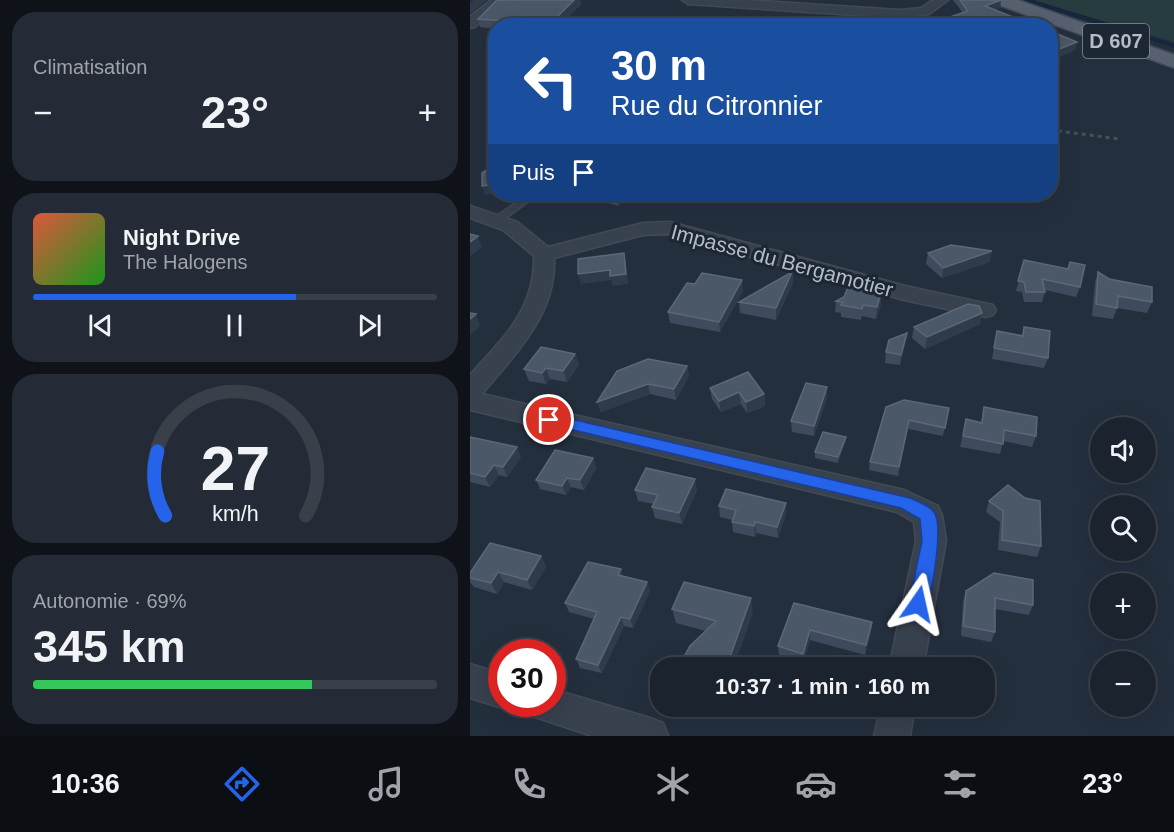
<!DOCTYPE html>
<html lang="fr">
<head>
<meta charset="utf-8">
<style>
	:root { --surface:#1b232e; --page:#242b36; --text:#f1f3f6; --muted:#a0a4aa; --line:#39404a; --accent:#2563eb }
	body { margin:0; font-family:Arial,sans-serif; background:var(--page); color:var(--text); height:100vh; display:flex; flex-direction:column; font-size:22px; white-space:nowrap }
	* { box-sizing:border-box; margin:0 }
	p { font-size:20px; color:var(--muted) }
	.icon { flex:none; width:33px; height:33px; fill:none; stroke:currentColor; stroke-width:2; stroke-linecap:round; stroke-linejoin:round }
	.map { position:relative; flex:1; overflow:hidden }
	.side { display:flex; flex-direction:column; gap:12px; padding:12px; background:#0f1319; width:470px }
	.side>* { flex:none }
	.hud { position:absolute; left:18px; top:18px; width:570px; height:183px; border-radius:24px; box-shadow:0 6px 24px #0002,0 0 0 2px var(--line); background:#1a4fa0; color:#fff; overflow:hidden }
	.controls { position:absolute; left:620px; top:417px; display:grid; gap:12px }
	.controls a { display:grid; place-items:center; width:66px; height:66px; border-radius:50%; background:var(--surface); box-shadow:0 6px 24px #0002,0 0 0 2px var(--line); font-size:30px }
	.speed { position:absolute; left:18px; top:639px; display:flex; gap:12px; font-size:30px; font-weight:700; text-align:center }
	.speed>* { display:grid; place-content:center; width:78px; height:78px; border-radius:50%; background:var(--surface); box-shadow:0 6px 24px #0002,0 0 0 2px var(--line); line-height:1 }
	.speed .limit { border:9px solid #d22; background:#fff; color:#111 }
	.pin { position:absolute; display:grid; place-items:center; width:51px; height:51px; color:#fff; margin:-26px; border:3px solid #fff; border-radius:50%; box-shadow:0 2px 6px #0007 }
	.me { position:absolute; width:66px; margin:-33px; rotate:11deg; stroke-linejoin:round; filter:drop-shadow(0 0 4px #0008) }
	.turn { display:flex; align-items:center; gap:21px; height:126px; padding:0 24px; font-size:27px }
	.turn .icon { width:78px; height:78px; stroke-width:2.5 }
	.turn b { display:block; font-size:42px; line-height:51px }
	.then { display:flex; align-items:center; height:57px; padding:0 24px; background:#0003; gap:12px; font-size:22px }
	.big { font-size:45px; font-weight:700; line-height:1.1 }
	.side .card { flex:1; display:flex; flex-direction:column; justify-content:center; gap:9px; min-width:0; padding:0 21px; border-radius:24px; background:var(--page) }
	.side .dial { align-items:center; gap:0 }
	.dial svg { height:156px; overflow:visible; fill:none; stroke:var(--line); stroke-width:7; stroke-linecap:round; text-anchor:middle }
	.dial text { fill:var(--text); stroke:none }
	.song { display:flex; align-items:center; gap:18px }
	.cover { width:72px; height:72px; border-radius:9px; background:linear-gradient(135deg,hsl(10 70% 55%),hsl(120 70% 35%)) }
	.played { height:6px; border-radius:3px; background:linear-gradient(90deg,var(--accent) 65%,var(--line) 65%) }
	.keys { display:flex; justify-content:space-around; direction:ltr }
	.heat { display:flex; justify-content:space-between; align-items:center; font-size:33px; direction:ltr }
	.charge { height:9px; border-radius:4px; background:linear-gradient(90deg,#34c759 69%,var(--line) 0) }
	.trip { position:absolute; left:180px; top:657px; width:345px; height:60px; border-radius:24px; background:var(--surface); box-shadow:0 6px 24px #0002,0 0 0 2px var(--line); font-weight:700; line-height:60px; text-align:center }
	.menu { display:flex; height:96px; justify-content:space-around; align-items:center; background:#0b0e12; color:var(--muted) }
	.menu .icon { width:42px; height:42px }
	.menu .active { color:var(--accent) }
	.menu b { font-size:27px; color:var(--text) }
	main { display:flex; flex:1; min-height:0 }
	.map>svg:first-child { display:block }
	.green { fill:#263c3f }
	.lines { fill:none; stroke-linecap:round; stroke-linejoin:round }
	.stream { stroke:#17263c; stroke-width:4 }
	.service-casing { stroke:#414a57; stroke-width:3 }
	.minor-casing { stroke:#414a57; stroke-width:3 }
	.primary-casing { stroke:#414a57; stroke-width:3 }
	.path { stroke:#3f5557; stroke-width:3; stroke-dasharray:4 4; stroke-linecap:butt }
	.service { fill:#38414e; fill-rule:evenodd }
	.minor { fill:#38414e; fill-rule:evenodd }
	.primary { fill:#56606e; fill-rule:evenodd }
	.wall { fill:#3f4b5c }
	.shaded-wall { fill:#2f3b4b }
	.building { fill:#4b5868; stroke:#5c6777; stroke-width:1.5 }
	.route { fill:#2563eb; stroke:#184099; stroke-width:1.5 }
	.labels { text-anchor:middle; stroke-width:6; stroke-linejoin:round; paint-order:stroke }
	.shield { fill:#1d2633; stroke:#878f9c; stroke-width:1.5 }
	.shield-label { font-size:20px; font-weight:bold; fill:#b4bcc9 }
	.street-label { font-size:21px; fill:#b4bcc9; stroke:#1d2633 }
</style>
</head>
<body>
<main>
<section class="side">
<div class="card"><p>Climatisation</p>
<div class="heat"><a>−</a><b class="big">23°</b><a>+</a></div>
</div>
<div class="card">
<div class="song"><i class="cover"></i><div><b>Night Drive</b><p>The Halogens</p></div></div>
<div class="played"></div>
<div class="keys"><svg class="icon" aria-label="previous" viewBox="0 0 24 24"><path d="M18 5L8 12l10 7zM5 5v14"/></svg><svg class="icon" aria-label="pause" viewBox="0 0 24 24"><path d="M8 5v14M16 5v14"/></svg><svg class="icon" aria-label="next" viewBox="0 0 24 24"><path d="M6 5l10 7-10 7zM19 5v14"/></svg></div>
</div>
<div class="card dial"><svg viewBox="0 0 100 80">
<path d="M14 69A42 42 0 1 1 86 69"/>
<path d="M14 69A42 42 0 0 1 10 36" stroke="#2563eb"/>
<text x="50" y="56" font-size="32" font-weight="700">27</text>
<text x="50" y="72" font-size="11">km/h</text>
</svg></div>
<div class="card"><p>Autonomie · 69%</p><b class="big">345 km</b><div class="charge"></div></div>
</section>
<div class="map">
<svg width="705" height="736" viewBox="0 0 705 736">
	<rect width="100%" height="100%" fill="#242f3e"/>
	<path class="green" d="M562,0H704V42Z"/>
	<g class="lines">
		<path class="stream" d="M557,0L705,46"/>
		<g class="service-casing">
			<path id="service" d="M58,194H68L29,223H23V219Z"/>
		</g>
		<g class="minor-casing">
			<path id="minor" d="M21,0H35L5,27L0,28V17Z
				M212,0H275L430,10L451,8L463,0H478L459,14L430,18L218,4Z
				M0,206L47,222L78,247L173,223L200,222L435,286L523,305L526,310L523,315L515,317L434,300L199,234L173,235L84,258C87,314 45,354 12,394L434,490L468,506L472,515L476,541L453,668H419L446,541L444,522L427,512L0,410V375C33,338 65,310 64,256L33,230L0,218Z
				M0,664L32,674V704H43L32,708L0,698Z
				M82,689L180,718L193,723L198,736H122L62,716L57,704H82Z
				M411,706H445L440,736H404Z"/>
		</g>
		<g class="primary-casing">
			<path id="primary" d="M523,0H548L705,55V68L526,4Z"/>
		</g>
		<path class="path" d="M580,130L650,139"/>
		<use href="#service" class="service"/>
		<use href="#minor" class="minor"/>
		<use href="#primary" class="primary"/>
	</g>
	<path class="wall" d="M27,0H110L111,4L89,26H26V29L10,27L8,19Z
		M483,0H531L530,8L525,10L477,18L493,13Z
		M580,31L607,42L605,50L585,59L580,57Z
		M108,194H162L148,206Z
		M458,253L520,262L472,278L456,264Z
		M554,260L610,287L606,297L575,290V292L572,302H554L552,292L546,291Z
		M322,272L323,283L306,320L270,313L269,302Z
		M628,272L639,279L682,302L677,313L647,308L643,319L622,316L625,283Z
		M273,291L250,332L200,323L198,312Z
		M366,301L411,304L406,319L392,316L391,320L371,317V313L365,312Z
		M510,324L455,349L442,338L444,327Z
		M554,327L578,358L574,368L522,359L527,331L552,335Z
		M435,344L430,365L415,363L416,352Z
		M105,354L109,365L97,382L80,379L76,384L59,381L54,369Z
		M217,366L219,376L206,400L180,394L131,412L127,402Z
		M240,388L294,394L295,406L277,413L271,404L251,412L242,399Z
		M357,398L344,436L322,432L321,421Z
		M416,407L479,408L473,436L438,429L428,476L399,470L400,462Z
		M514,407L566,436L562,447L533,441L530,454L490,447L496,419L511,423Z
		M0,437L51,457L37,477L29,475L20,487L0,482Z
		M376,437L375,443L368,463L345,458V452Z
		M123,458L126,468L114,490L101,487L96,495L70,489L66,480Z
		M538,485L571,546L567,557L528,550L530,522L516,512L519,501Z
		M165,490H227L212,524L185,518L182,507L184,504L168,501Z
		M249,506L316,514L308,538L286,533L285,537L263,532L262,522V520L250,517Z
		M71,556L76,567L62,590L34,582L27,594L4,587L0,582V573Z
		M151,569L153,577L177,582L180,591L163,628L154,626L132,673L110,668L106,659L124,619L99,612L95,603Z
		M496,591L563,605L559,615L525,609V632L521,642L491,636L493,601Z
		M324,603L402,622L401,632L395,655L340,640L333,663L309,656L308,646Z
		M202,609L283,612L263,668H209L236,631L206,623Z"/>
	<path class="shaded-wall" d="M4,0H17L0,14V3Z
		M100,0H110L111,4L89,26H80V24Z
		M531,0L530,8L514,13L515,6Z
		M607,42L605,50L585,59L587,50Z
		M26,184V193L15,195L12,186Z
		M147,194H162L148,206L146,195Z
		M8,236L12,247L0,256V242Z
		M522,251L520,262L472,278L473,268Z
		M154,253L156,263L158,284L143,286L141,280L111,284L108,274L140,270Z
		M322,272L323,283L306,320V308Z
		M272,280L273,291L250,332L249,322Z
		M411,293V304L406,319L407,307Z
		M512,313L510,324L455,349L457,337Z
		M6,314L10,326L0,335V319Z
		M437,333L435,344L430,365L431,355Z
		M105,354L109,365L97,382L93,371Z
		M217,366L219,376L206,400L204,389Z
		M76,368L80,379L76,384L72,373Z
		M178,384L180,394L131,412L127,402Z
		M357,387V398L344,436V426Z
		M269,392L271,404L251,412L249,401Z
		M294,394L295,406L277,413L276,402Z
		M439,420L438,429L428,476L429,467Z
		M376,437L375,443L368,463V457Z
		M47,447L51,457L37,477L33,467Z
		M123,458L126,468L114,490L110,480Z
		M24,465L29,475L20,487L15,477Z
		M97,478L101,487L96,495L92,486Z
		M225,479L227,490L212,524L209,513Z
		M316,503V514L308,538L307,527Z
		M285,522L286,533L285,537L284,526Z
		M71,556L76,567L62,590L57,580Z
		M151,569L154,578L148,575Z
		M28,572L34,582L27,594L21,583Z
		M177,582L180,591L163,628L160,619Z
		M281,598L283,612L263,668H256Z
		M151,617L154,626L132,673L128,665Z
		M402,622L401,632L395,655L396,645Z
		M340,630V640L333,663V654Z"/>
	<path class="building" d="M27,0H104L80,24L8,19Z
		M490,0H531L515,6L566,26H439L458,17L477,18L498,11Z
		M580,31L607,42L587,50L580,48Z
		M26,164V184L12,186V173Z
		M0,234L8,236L0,242Z
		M481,245L522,251L473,268L458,253Z
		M154,253L156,274L140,276V270L108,274V259Z
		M554,260L598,269L600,262L615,265L610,287L572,279L575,292H556L554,282L548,281Z
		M322,272L306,308L269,302Z
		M628,272L639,279L682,287V302L648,296L647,308L626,304Z
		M232,273L272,280L249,322L198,312L217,283L225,284Z
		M378,287L411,293L407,307L393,305L392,309L371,305L373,302L366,301L374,297Z
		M498,304L509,306L512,313L457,337L444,327Z
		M0,313L6,314L0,319Z
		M554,327L580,331L578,358L524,348L527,331L553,336Z
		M437,333L431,355L416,352L419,340Z
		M71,347L105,354L93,371L76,368L72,373L54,369Z
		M178,359L217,366L204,389L178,384L127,402L147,371Z
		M278,372L294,394L276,402L269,392L249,401L240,388Z
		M336,383L357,387L344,426L321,421Z
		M434,400L479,408L475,428L439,420L429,467L400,462L416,407Z
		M514,407L567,417L566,436L534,430L533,444L493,436L496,419L512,423Z
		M353,432L376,437L368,457L345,452Z
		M0,437L47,447L33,467L24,465L15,477L0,473Z
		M85,450L123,458L110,480L97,478L92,486L66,480Z
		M176,468L225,479L209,513L182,507L188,495L165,490Z
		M538,485L555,498L570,501L571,546L532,540L533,511L519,501Z
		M256,489L316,503L307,527L285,522L284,526L262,522L266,510L249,506Z
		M20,543L71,556L57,580L28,572L21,583L0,578V573Z
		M118,562L151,569L148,575L177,582L160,619L151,617L128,665L106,659L127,612L95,603Z
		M524,573L563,580V605L525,598V632L493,626L496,591Z
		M214,582L281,598L256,668H209L211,662L220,646L246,621L202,609Z
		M324,603L402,622L396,645L340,630L333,654L308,646Z"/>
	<path class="route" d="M79,414L440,498C447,501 460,506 464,512C474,526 462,594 455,610L448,612L442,610L439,604L452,541L450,519L431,508L74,423L72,420L74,416Z"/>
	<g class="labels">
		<rect class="shield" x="613" y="24" width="66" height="34" rx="4.5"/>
		<g class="shield-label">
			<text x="646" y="48">D 607</text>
		</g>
		<g class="street-label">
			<text transform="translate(312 261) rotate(15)" y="7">Impasse du Bergamotier</text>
		</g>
	</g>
</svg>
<div class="controls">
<a><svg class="icon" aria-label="sound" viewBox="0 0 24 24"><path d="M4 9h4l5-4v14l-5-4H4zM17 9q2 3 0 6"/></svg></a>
<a><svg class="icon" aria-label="search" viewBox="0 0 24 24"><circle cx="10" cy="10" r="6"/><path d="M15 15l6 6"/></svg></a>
<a>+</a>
<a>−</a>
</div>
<div class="speed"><div class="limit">30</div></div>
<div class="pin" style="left:79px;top:420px;background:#d93025"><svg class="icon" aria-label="arrive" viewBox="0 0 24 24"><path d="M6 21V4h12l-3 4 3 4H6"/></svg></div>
<svg class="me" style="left:448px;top:604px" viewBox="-20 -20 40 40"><path d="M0-17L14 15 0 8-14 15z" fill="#2563eb" stroke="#fff" stroke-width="4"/></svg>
<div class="trip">10:37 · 1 min · 160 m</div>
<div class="hud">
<div class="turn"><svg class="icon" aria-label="left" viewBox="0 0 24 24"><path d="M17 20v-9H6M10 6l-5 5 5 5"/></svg><div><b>30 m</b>Rue du Citronnier</div></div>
<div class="then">Puis<svg class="icon" aria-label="arrive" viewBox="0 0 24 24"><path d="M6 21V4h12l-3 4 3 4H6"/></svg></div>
</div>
</div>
</main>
<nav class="menu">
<b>10:36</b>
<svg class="icon active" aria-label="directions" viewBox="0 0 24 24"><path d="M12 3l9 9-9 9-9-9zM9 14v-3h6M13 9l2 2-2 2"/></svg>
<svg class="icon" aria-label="music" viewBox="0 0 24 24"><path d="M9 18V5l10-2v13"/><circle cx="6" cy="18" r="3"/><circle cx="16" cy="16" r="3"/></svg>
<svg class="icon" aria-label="phone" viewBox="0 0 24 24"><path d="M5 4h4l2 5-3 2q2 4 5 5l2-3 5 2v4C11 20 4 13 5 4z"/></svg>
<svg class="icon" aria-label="climate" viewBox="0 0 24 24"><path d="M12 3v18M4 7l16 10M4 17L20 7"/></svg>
<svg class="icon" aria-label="car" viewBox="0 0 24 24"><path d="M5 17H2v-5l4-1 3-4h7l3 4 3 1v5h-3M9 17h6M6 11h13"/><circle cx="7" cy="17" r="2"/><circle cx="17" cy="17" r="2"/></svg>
<svg class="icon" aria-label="filters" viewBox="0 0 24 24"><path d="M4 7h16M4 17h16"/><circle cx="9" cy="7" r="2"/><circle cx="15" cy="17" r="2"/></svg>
<b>23°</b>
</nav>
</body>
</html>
